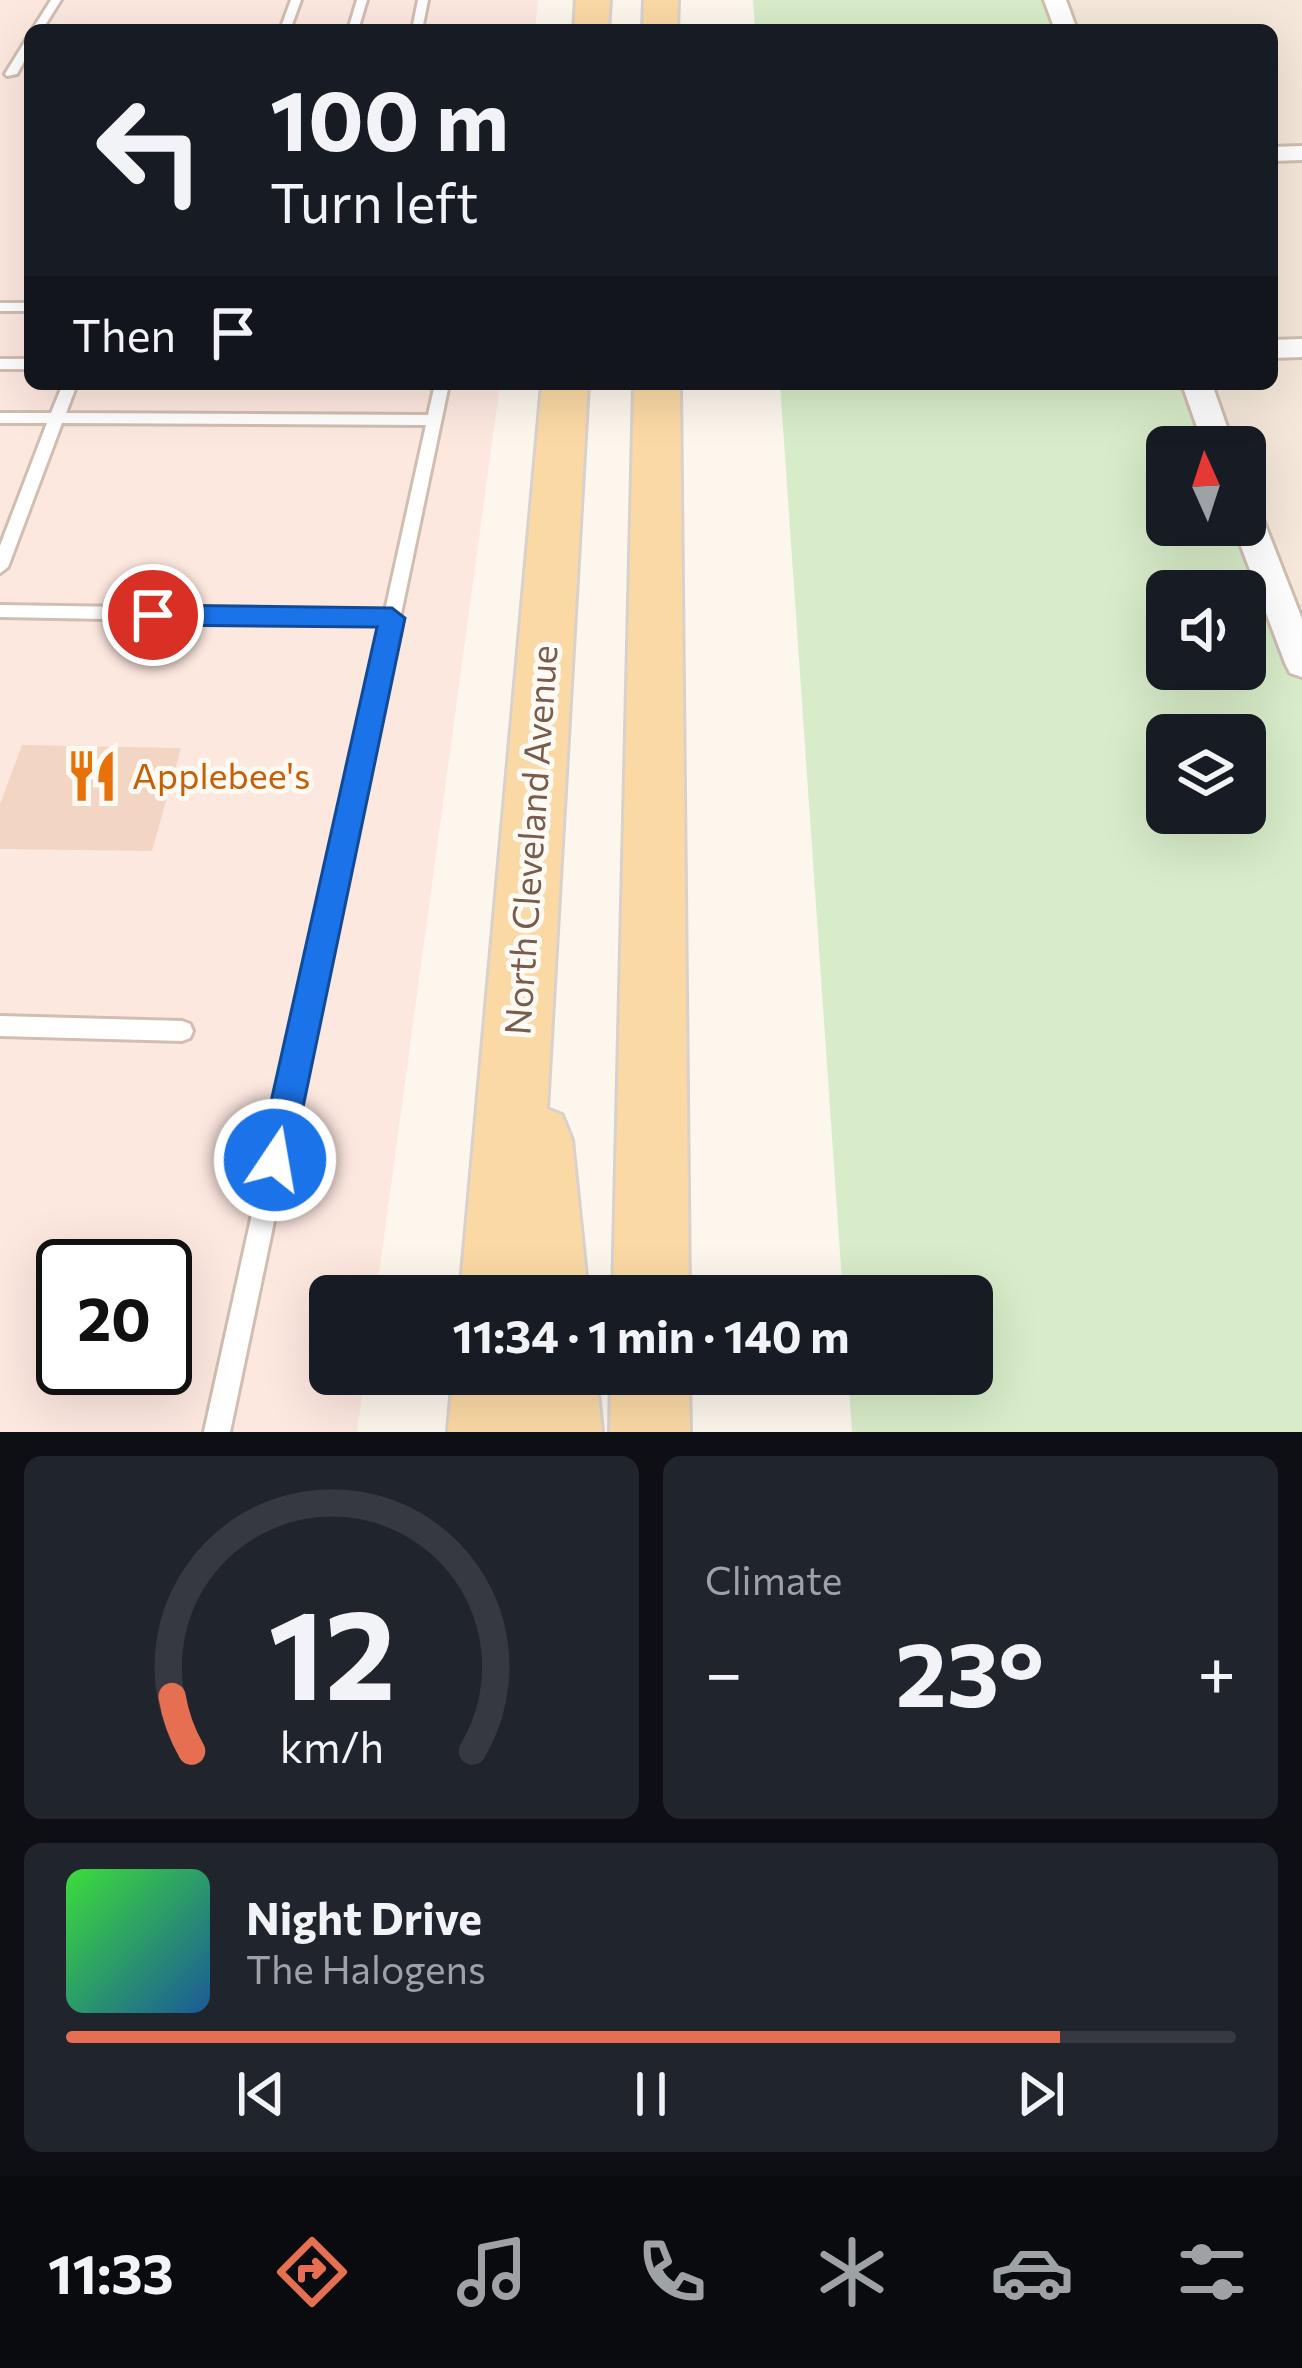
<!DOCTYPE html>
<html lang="en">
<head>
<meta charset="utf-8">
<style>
	:root { --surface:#171b24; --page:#20242c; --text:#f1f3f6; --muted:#9ea1a6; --line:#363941; --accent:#e76f51 }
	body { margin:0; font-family:Commissioner,sans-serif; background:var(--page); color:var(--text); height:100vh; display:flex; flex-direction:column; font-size:45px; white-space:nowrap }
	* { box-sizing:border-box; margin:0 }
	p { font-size:39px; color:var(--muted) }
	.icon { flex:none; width:66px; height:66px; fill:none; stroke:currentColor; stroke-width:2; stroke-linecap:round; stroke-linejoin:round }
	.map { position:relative; height:1432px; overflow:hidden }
	.details { display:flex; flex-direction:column; gap:24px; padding:24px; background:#0d0f14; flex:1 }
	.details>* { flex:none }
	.guide { position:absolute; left:24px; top:24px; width:1254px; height:366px; border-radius:18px; box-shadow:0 12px 48px #0002; background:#171b24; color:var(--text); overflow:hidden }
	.needle { width:78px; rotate:357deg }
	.controls { position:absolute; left:1146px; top:426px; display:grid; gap:24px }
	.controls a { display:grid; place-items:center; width:120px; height:120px; border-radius:18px; background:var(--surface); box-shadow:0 12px 48px #0002; font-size:60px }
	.speed { position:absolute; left:36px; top:1239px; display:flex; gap:24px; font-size:60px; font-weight:700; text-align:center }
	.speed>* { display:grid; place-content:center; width:156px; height:156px; border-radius:50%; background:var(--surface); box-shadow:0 12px 48px #0002; line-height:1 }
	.speed .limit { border:6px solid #111; border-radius:18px; background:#fff; color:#111 }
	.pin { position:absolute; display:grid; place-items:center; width:102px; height:102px; color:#fff; margin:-51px; border:6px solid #fff; border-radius:50%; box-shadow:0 3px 12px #0007 }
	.me { position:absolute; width:132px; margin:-66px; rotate:12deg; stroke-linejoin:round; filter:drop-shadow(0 0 9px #0008) }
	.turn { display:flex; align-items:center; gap:42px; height:252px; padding:0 48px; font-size:54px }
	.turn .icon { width:156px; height:156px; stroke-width:2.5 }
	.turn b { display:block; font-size:84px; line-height:102px }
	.then { display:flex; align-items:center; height:114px; padding:0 48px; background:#0003; gap:24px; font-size:45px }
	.big { font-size:90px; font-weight:700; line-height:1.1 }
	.details .card { flex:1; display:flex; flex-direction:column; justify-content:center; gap:18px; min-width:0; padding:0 42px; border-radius:18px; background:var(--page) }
	.details .dial { align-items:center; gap:0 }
	.dial svg { height:312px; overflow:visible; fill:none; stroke:var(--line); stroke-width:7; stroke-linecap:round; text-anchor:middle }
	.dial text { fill:var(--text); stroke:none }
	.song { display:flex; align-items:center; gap:36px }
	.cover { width:144px; height:144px; border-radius:18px; background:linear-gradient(135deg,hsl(120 70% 55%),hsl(210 70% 35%)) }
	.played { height:12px; border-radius:6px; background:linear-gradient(90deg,var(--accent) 85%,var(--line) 85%) }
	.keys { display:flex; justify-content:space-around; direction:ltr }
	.heat { display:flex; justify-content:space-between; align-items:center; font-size:66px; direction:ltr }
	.details .tiles { flex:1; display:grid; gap:24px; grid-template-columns:1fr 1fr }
	.card:last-child { grid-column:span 2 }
	.trip { position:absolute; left:309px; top:1275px; width:684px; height:120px; border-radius:18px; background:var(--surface); box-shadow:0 12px 48px #0002; font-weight:700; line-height:120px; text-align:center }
	.dock { display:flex; height:192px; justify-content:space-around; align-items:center; background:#090b0e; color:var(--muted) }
	.dock .icon { width:84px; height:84px }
	.dock .current { color:var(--accent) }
	.dock b { font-size:54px; color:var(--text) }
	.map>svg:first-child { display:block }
	.residential { fill:#f5e8da }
	.commercial { fill:#fde8e0; fill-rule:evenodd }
	.green { fill:#d8ecc9; fill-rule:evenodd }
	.building { fill:#f3d5c3 }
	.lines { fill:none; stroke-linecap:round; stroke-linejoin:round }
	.service-casing { stroke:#d1beb0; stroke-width:6 }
	.minor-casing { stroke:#d1beb0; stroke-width:6 }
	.primary-casing { stroke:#dad1cd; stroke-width:6 }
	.service { fill:#fff; fill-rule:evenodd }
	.minor { fill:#fff; fill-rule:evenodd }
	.primary { fill:#fbd9a5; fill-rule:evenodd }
	.route { fill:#1a73e8; stroke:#114b97; stroke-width:3 }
	.labels { text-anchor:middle; stroke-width:10; stroke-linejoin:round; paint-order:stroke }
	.food-label { font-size:36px; fill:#c56008; stroke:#fffaf3; text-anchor:start }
	.street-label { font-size:36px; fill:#7a5c4d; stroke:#fffaf3 }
</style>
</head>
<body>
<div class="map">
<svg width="1302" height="1432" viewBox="0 0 1302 1432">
	<rect width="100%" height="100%" fill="#fdf6ec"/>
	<path class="residential" d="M1063,0H1302V638L1245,486V447H1230L1207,384H1272V30H1072Z"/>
	<path class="commercial" d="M0,0H538L535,30H30V384H500L376,1296H330V1374H365L357,1432H0ZM63,1266H165V1368H63Z"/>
	<path class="green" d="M753,0H1063L1072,30H755Z
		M780,384H1207L1230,447H1167V525H1245V486L1302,638V1432H852L848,1374H972V1296H843ZM1167,591H1245V669H1167ZM1167,735H1245V813H1167Z"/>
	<path class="building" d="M22,745L181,748L152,851L0,849V804Z"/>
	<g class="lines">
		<g class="service-casing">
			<path id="service" d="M51,0H61L42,30H32Z
				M291,0H301L290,30H280Z
				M357,0H367L358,30H348Z
				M418,0H428L422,30H412Z
				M30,39V51L17,74L7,76L5,74L26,40Z
				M0,303H30V311H0Z
				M0,359H30V369H0Z
				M63,384H77L66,413L428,415L435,384H449L230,1432H204L382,624L0,617V605L385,611L426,425L62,423L8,567L0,573V546L47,423H0V413H51Z
				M0,1016L182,1021L190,1024L193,1031L190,1038L182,1041L0,1036Z"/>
		</g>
		<g class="minor-casing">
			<path id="minor" d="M1044,0H1066L1077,30H1055Z
				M1302,146V160L1272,161V147Z
				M1302,339V357L1272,358V340Z
				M1182,384H1212L1234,447H1204Z
				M1245,503L1256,506L1261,514L1302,619V677L1290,673L1285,663L1233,525H1245Z"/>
		</g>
		<g class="primary-casing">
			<path id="primary" d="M576,0H610L608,30H574Z
				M644,0H678L677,30H643Z
				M542,384H588L547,1109L562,1115L572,1140L588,1296H460Z
				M634,384H680L689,1296H613Z
				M453,1374H596L602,1432H448Z
				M611,1374H689L690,1432H610Z"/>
		</g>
		<use href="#service" class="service"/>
		<use href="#minor" class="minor"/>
		<use href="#primary" class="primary"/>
	</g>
	<path class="route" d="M153,605L392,608L405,618L292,1160L287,1172L275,1177L263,1172L258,1160L377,627L153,625L140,615Z"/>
	<defs>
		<g id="restaurant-bare" transform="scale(4.14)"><path d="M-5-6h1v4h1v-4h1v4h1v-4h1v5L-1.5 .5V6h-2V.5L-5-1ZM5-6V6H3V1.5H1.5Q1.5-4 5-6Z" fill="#e8710a" stroke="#fffaf3" stroke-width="2.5" paint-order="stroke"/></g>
	</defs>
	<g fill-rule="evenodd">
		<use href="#restaurant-bare" x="92" y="776"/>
	</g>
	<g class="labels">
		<g class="food-label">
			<text x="132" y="789">Applebee's</text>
		</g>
		<g class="street-label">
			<text transform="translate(531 840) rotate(-86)" y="13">North Cleveland Avenue</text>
		</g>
	</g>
</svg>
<div class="controls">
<a><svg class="needle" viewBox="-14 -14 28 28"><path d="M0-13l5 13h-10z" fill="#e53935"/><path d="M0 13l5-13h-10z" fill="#9ea1a6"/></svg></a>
<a><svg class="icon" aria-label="sound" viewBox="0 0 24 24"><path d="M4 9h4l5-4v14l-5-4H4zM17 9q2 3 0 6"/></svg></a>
<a><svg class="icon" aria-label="layers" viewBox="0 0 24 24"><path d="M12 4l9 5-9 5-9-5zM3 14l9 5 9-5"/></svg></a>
</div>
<div class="speed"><div class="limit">20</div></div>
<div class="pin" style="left:153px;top:615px;background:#d93025"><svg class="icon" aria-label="arrive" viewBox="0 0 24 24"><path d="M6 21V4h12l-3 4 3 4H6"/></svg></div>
<svg class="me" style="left:275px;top:1160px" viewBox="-20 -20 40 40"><circle r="17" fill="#1a73e8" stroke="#fff" stroke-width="3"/><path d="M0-11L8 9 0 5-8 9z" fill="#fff"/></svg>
<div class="trip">11:34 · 1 min · 140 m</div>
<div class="guide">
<div class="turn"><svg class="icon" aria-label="left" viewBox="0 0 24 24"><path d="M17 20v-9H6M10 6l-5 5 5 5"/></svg><div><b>100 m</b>Turn left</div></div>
<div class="then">Then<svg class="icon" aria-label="arrive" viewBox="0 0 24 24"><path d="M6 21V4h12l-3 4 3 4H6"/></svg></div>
</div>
</div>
<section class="details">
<div class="tiles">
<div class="card dial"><svg viewBox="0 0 100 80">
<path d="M14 69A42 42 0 1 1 86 69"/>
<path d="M14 69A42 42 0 0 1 9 55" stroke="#e76f51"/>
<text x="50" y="56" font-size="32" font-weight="700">12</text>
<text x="50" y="72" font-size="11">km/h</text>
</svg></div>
<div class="card"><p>Climate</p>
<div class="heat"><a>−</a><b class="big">23°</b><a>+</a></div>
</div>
<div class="card">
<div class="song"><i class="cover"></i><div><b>Night Drive</b><p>The Halogens</p></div></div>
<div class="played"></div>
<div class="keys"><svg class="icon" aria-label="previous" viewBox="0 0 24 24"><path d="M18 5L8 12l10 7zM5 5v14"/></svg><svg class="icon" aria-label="pause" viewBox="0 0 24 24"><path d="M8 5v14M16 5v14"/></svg><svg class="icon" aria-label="next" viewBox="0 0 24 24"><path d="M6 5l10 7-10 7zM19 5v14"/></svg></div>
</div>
</div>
</section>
<nav class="dock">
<b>11:33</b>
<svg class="icon current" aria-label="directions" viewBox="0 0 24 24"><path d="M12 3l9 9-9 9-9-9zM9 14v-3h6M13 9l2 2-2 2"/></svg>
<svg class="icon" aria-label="music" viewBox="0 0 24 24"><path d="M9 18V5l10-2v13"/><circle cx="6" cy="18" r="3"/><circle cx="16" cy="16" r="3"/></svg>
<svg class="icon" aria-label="phone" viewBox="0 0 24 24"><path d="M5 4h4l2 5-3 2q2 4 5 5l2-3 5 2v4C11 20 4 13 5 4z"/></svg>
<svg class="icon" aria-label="climate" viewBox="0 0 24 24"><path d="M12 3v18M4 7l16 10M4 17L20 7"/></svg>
<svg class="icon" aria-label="car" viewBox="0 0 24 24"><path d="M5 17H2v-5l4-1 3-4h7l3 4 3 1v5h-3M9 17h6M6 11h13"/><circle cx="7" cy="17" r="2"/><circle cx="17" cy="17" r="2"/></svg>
<svg class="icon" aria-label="filters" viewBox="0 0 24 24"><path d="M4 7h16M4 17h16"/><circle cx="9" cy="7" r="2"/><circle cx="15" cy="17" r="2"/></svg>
</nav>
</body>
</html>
